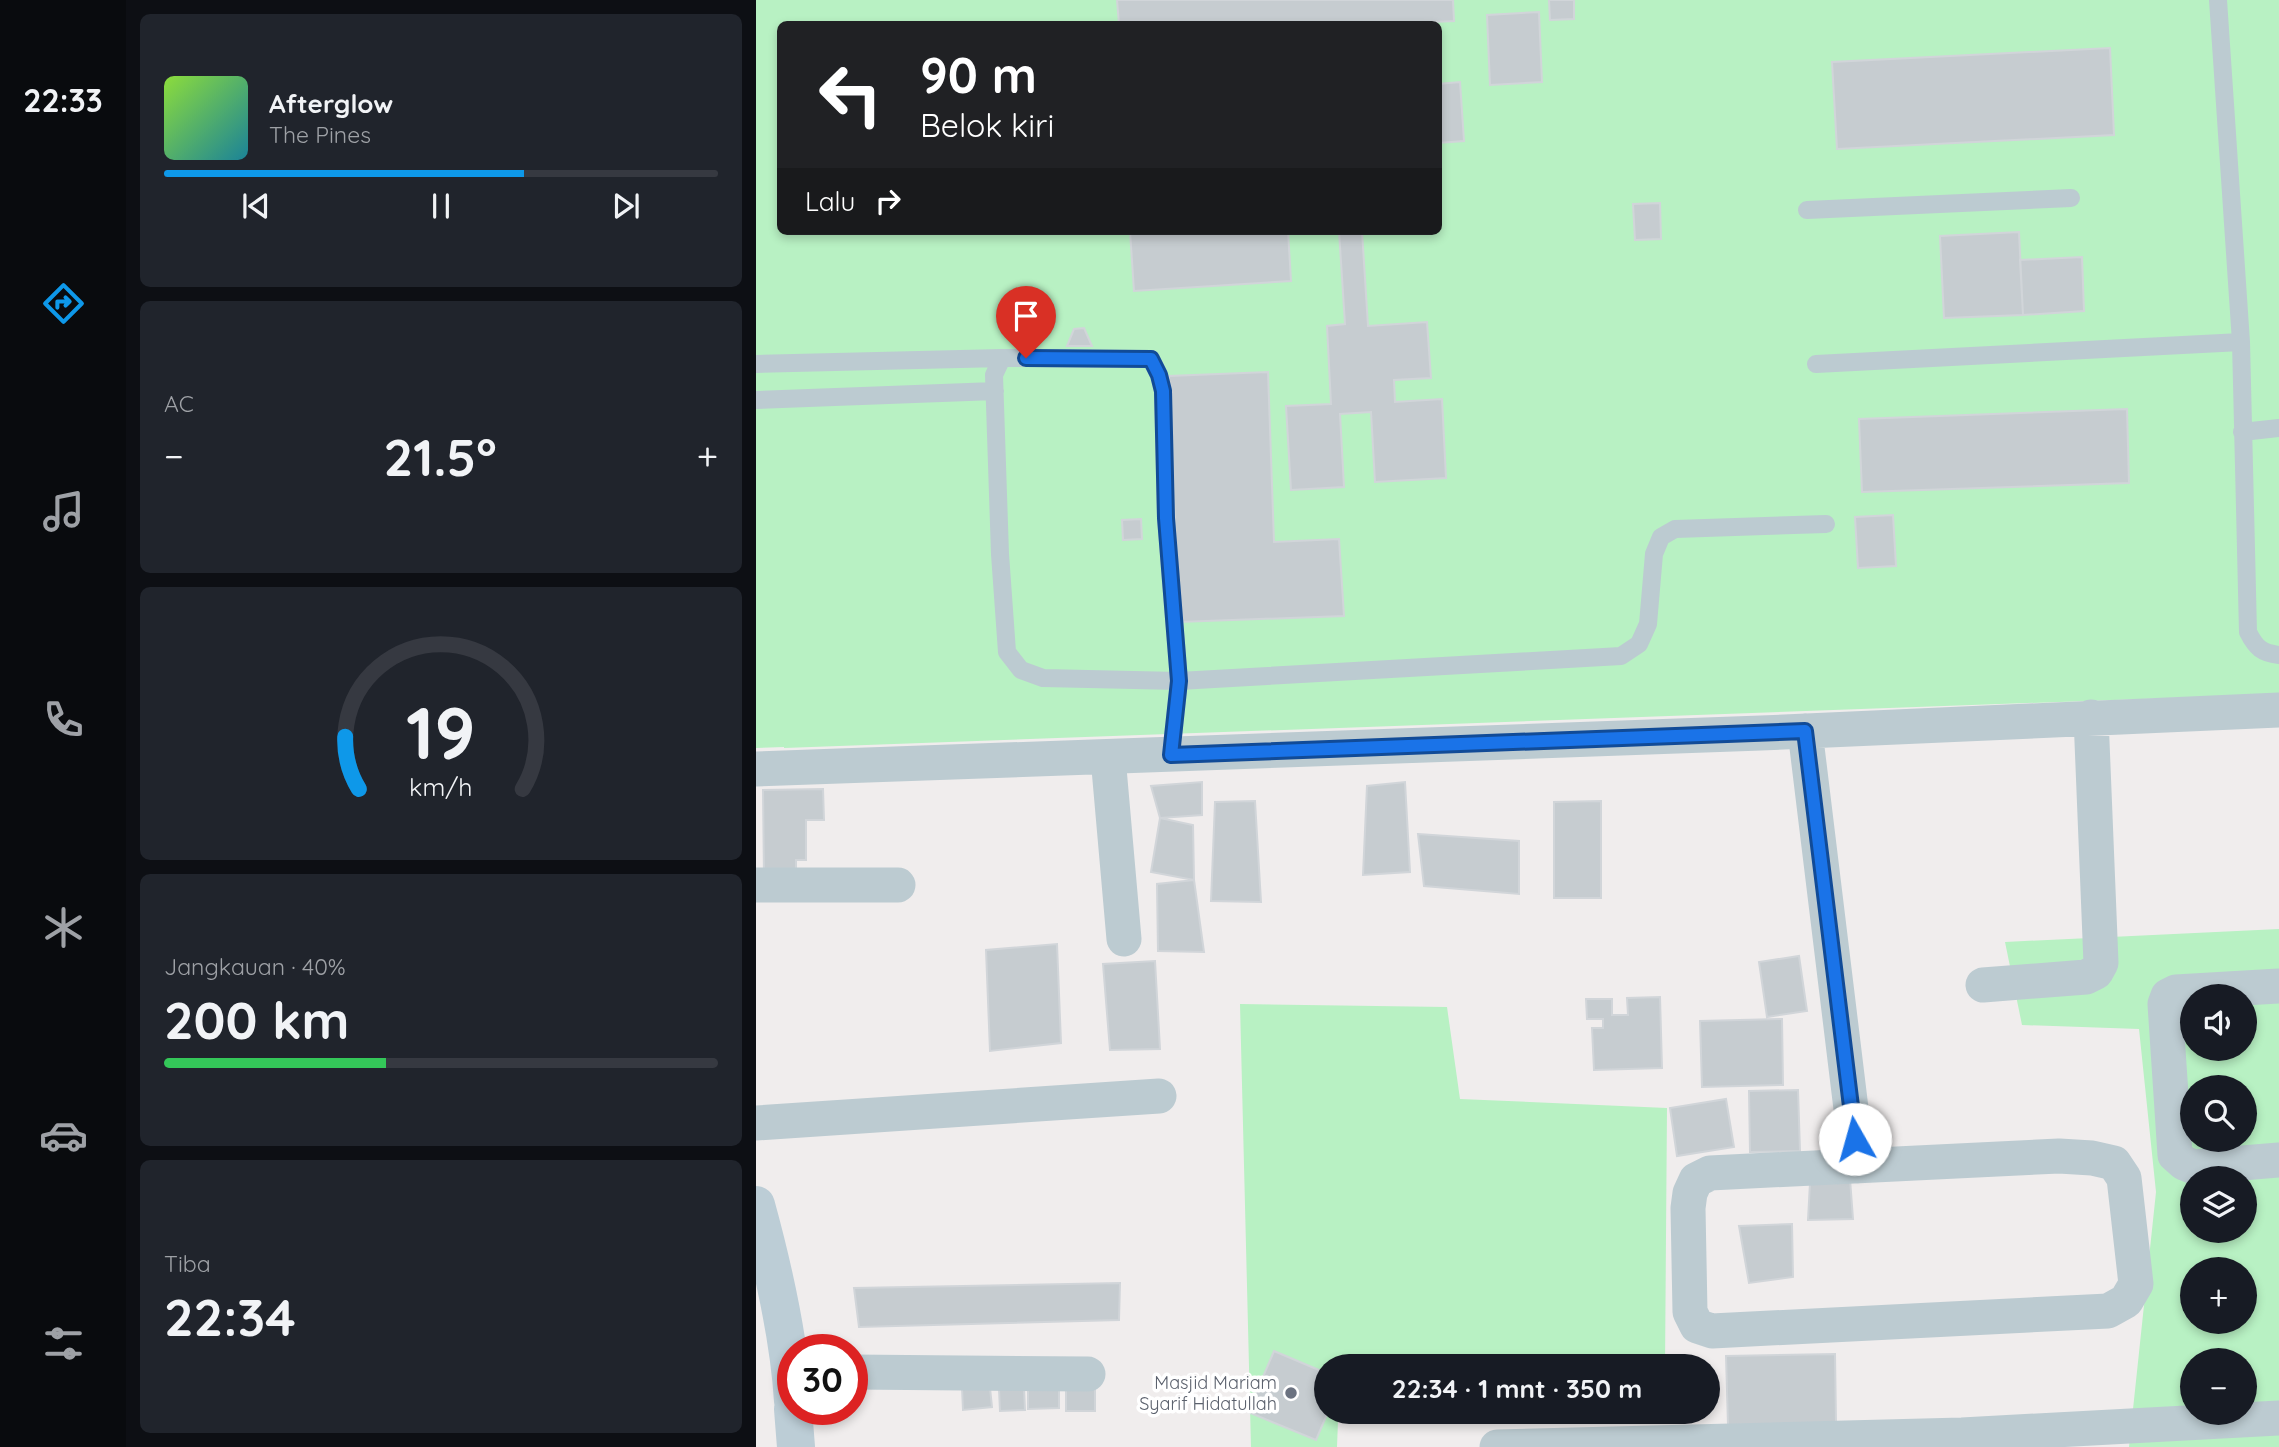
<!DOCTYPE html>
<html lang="id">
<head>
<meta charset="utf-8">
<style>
	:root { --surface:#171b24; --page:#20242c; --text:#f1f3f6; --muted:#9ea1a6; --line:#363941; --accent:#0e98e9 }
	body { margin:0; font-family:Quicksand,sans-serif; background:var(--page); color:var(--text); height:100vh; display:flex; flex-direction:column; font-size:26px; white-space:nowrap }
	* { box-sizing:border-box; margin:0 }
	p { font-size:23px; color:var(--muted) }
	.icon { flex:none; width:38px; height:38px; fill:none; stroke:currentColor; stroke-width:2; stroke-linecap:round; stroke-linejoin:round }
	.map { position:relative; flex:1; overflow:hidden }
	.sheet { display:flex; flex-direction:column; gap:14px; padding:14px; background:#0d0f14; width:630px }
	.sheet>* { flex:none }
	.hud { position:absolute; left:21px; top:21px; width:665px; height:214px; border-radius:10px; box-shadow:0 4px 10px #0003; background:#202124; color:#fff; overflow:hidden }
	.tools { position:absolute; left:1424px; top:984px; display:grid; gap:14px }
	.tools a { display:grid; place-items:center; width:77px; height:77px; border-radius:50%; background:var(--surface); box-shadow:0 4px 10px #0003; font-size:35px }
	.speed { position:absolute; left:21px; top:1334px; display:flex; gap:14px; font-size:35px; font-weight:700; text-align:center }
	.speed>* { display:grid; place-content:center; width:91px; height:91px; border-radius:50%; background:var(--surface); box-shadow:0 4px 10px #0003; line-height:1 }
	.speed .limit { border:10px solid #d22; background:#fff; color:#111 }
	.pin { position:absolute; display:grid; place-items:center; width:60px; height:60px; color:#fff; margin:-72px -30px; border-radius:50% 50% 50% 0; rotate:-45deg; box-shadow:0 0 7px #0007 }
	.pin .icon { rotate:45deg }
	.me { position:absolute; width:77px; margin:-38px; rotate:353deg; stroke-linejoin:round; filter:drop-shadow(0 0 5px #0008) }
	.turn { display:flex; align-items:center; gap:24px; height:147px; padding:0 28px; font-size:32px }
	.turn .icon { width:91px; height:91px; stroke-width:2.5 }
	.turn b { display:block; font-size:49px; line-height:60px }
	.then { display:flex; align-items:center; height:66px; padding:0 28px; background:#0003; gap:14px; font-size:26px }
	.big { font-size:52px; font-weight:700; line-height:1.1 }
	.sheet .widget { flex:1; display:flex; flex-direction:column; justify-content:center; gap:10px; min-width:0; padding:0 24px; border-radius:10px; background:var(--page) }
	.sheet .dial { align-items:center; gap:0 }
	.dial svg { height:182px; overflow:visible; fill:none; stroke:var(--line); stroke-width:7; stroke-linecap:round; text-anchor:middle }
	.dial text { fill:var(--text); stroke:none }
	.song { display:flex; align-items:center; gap:21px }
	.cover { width:84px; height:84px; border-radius:10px; background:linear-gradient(135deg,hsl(90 70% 55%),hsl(190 70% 35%)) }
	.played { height:7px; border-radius:4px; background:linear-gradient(90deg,var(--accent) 65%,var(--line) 65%) }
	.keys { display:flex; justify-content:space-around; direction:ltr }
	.heat { display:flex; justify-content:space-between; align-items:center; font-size:38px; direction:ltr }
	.charge { height:10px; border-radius:5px; background:linear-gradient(90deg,#34c759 40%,var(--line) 0) }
	.trip { position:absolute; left:558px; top:1354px; width:406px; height:70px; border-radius:35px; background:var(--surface); box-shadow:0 4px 10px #0003; font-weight:700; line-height:70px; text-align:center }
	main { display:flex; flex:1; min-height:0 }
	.menu { display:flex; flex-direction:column; width:126px; justify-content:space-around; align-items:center; background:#090b0e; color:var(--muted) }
	.menu .icon { width:49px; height:49px }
	.menu .on { color:var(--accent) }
	.menu b { font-size:32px; color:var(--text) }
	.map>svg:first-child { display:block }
	.green { fill:#b8f1c3; fill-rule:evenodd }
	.building { fill:#c6ccd0; stroke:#d1d5d9; stroke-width:2 }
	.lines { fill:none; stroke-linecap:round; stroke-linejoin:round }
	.lane { stroke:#bccbd1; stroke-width:18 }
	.street { stroke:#bccbd1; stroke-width:35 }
	.secondary { stroke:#bccdd6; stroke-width:38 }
	.route-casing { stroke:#114b97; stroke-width:18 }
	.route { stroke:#1a73e8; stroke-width:12 }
	.worship-dot { fill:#6b7280; stroke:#fff; stroke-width:2.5 }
	.labels { text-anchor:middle; stroke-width:7; stroke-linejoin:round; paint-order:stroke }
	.worship-label { font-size:18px; fill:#5b616d; stroke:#fff; text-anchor:end }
</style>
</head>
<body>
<main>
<nav class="menu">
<b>22:33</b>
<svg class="icon on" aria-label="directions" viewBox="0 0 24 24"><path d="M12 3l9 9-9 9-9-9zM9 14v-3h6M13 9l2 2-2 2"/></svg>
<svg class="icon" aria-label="music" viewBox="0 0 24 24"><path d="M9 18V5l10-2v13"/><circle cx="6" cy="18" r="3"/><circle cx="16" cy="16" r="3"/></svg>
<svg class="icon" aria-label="phone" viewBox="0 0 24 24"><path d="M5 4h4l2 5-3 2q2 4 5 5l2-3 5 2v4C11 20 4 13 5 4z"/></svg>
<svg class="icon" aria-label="climate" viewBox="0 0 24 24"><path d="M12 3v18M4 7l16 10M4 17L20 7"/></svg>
<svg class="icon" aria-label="car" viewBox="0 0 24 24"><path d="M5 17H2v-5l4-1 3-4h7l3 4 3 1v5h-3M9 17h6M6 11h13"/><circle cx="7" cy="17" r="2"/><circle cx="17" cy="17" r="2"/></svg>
<svg class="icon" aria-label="filters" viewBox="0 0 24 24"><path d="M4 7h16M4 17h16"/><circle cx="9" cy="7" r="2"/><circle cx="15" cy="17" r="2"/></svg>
</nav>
<section class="sheet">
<div class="widget">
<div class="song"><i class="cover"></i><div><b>Afterglow</b><p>The Pines</p></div></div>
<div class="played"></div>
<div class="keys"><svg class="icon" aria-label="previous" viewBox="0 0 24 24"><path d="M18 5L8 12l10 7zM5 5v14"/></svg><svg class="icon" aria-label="pause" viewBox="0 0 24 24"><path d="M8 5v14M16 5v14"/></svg><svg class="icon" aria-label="next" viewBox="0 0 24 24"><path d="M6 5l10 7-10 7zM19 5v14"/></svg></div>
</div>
<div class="widget"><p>AC</p>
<div class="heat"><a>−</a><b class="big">21.5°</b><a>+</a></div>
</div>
<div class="widget dial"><svg viewBox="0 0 100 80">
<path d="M14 69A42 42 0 1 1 86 69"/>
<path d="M14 69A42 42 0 0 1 8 46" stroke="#0e98e9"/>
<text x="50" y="56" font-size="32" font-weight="700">19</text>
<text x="50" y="72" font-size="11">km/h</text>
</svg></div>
<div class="widget"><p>Jangkauan · 40%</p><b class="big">200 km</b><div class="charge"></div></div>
<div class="widget"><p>Tiba</p><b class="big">22:34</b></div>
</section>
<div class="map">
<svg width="1523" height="1447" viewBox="0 0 1523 1447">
	<rect width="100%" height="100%" fill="#f0eded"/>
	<path class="green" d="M0,0H1523V694L28,748V747L0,748ZM24,24H682V231H24Z
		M1523,929V1447H1373L1400,1192L1383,1029L1266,1025L1249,942ZM1437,996H1489V1048H1437ZM1437,1087H1489V1139H1437ZM1437,1178H1489V1230H1437ZM1437,1269H1489V1321H1437ZM1437,1360H1489V1412H1437Z
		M484,1004L691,1007L704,1099L911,1108L909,1367H570V1412L909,1414L582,1421L581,1447H495Z"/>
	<path class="building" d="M361,0H697L698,21L633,24H363Z
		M793,0H818V19L794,20Z
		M783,12L786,82L734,85L731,15Z
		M1354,48L1358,135L1081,149L1076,62Z
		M704,82L708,141L682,143V84Z
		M904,203L905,239L879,240L877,204Z
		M374,231H532L535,281L378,291Z
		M583,231H606L612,326L671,322L675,378L638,380L639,402L686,399L690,478L619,482L615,412L584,414L588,487L535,490L530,406L575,404L571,326L589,324Z
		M1263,232L1267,315L1188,318L1184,236Z
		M1326,257L1328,311L1267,315L1264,260Z
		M328,328L336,346H311L318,329Z
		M512,372L518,542L583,539L588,616L423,622L413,376Z
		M1371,409L1373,483L1106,492L1103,419Z
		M1137,515L1140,566L1102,568L1099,517Z
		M385,519L386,539L367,540L366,520Z
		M446,782V815L404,818L395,786Z
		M649,782L654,872L607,875L611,786Z
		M67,789L68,820H50V860H40V878H8L7,790Z
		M499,801L505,902L455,901L459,802Z
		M845,801V898H798V802Z
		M404,818L437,825L438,880L395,872Z
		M662,834L763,841V894L668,886Z
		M438,880L448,952L402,951L401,884Z
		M301,944L305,1043L234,1051L230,950Z
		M1043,956L1051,1011L1011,1017L1003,962Z
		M399,961L404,1049L354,1050L347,964Z
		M904,997L906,1068L838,1070L836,1028H847V1019H831L830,999H856V1015H872L871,998Z
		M1026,1019L1027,1085L946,1087L944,1021Z
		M1042,1090L1044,1151L994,1152L993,1091Z
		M970,1099L978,1147L921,1156L914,1108Z
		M1094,1179L1097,1219L1052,1220L1054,1183Z
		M1036,1224L1037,1277L993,1283L983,1226Z
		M364,1283L363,1320L103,1327L98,1288Z
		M518,1351L570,1373L572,1412L560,1440L492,1412Z
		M1079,1354L1080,1423L972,1425L970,1356Z
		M310,1383H339V1411H310Z
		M268,1387L269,1410L244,1411L243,1389Z
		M206,1388H234L236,1407L207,1410Z
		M303,1389V1408L272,1409V1390Z"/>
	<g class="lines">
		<path class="lane" d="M1462,0L1485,342L1492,632C1500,648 1506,653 1523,655
			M1051,210L1315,198
			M0,364L246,358
			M1060,364L1485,342
			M0,400L239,391
			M1486,432L1523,428
			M415,755L423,681L410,518L407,391L403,375L395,359L246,358L238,375L244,554L251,652L265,670L287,678L423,681L865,656L883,644L892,624L898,554L905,537L919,529L1070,524"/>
		<path class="street" d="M1049,731L1102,1166
			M352,757L368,939
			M0,769L1005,733L1523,710
			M0,885H142
			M1227,985L1330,977L1340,972L1345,963L1335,717
			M1523,986L1420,992L1412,996L1409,1004L1419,1155L1428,1163L1438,1167L1523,1160
			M0,1123L403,1096
			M1303,1156L1336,1158L1358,1163L1368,1178L1380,1284L1370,1301L1352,1311L956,1331L941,1326L934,1312L932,1208L934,1193L940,1180L954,1173Z
			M96,1372L332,1374
			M741,1447L1206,1435L1523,1418"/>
		<path class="secondary" d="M0,1205C17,1267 33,1337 37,1401
			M37,1409L40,1447"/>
	</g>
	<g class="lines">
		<g class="route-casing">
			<path id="route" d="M270,358L395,359L403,375L407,391L410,518L423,681L415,755L1049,731L1099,1139"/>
		</g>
		<use href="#route" class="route"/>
	</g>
	<circle class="worship-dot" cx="535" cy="1393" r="7"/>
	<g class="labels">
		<g class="worship-label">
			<text x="521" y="1389">Masjid Mariam<tspan x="521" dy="21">Syarif Hidatullah</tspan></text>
		</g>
	</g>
</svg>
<div class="tools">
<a><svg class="icon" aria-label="sound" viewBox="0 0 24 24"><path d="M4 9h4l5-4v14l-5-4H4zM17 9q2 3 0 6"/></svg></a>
<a><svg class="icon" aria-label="search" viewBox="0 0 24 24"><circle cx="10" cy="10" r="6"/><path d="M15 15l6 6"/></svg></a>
<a><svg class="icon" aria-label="layers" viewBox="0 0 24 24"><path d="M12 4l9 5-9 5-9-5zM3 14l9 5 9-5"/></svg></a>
<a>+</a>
<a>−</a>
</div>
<div class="speed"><div class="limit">30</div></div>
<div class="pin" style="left:270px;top:358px;background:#d93025"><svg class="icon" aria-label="arrive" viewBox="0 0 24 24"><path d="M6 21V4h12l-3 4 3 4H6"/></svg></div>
<svg class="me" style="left:1099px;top:1139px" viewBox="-20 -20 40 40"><circle r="19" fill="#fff"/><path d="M0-13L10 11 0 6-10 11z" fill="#1a73e8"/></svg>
<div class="trip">22:34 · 1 mnt · 350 m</div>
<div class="hud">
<div class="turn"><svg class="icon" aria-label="left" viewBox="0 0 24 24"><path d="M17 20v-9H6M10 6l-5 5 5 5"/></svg><div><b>90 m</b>Belok kiri</div></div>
<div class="then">Lalu<svg class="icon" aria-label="right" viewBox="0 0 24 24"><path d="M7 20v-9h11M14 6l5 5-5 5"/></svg></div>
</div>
</div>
</main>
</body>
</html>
